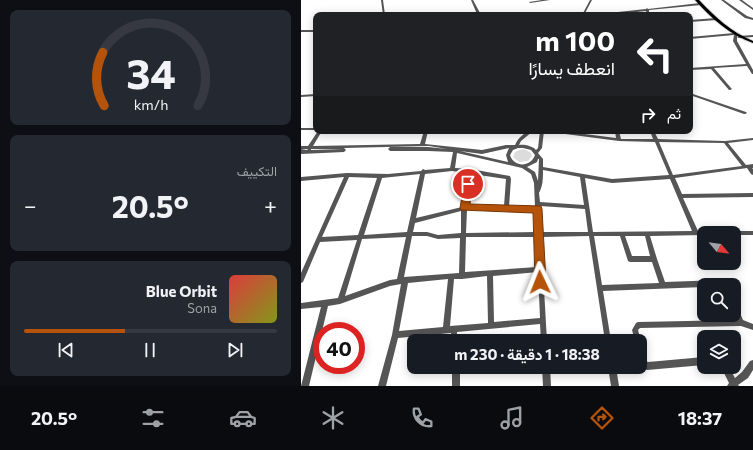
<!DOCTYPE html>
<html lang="ar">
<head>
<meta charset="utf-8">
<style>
	:root { --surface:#171b24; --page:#242831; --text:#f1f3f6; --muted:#9ea1a6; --line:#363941; --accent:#b45309 }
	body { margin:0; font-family:Commissioner,Vazirmatn,sans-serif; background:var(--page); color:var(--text); direction:rtl; height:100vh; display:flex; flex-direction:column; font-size:15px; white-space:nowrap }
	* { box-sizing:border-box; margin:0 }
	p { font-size:13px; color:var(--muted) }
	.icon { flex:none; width:22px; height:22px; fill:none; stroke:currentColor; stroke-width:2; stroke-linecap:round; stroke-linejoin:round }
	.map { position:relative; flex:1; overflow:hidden; direction:ltr }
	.drawer { display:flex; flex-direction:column; gap:10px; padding:10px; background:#0d0f14; width:301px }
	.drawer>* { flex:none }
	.guide { position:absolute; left:12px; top:12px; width:380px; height:122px; border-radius:8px; box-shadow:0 2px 10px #0003; direction:rtl; background:#202124; color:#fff; overflow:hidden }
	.needle { width:26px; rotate:119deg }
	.fabs { position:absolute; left:396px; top:226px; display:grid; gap:8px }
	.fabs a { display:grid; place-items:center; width:44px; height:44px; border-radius:8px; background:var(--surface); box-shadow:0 2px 10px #0003; font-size:20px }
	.speed { position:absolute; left:12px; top:322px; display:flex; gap:8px; font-size:20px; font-weight:700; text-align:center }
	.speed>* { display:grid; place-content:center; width:52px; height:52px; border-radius:50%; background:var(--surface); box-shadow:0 2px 10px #0003; line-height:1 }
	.speed .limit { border:6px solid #d22; background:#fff; color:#111 }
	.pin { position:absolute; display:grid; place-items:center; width:34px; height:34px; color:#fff; margin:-17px; border:2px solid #fff; border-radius:50%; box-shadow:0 1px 4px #0007 }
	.me { position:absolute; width:44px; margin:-22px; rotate:358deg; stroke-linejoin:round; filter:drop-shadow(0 0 3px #0008) }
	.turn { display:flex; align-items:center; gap:14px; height:84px; padding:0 12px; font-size:18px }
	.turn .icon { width:52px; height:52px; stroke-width:2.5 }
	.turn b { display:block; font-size:28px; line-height:34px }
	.then { display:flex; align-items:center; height:38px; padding:0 12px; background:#0003; gap:8px; font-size:15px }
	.big { font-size:30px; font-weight:700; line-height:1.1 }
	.drawer .widget { flex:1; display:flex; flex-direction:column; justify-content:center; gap:6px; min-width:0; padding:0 14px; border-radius:8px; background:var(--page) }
	.drawer .dial { align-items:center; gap:0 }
	.dial svg { height:104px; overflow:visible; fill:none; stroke:var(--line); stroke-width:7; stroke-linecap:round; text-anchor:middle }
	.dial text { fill:var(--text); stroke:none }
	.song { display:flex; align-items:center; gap:12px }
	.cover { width:48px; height:48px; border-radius:6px; background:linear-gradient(135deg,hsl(0 70% 55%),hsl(70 70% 35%)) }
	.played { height:4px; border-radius:2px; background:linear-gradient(90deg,var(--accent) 40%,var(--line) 40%) }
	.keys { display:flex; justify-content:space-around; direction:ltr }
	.heat { display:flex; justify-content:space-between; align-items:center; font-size:22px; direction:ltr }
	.trip { position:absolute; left:106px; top:334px; width:240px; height:40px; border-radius:8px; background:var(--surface); box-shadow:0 2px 10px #0003; font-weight:700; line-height:40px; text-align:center; direction:rtl }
	.dock { display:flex; height:64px; justify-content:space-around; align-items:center; background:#090b0e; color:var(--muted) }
	.dock .icon { width:28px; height:28px }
	.dock .active { color:var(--accent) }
	.dock b { font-size:18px; color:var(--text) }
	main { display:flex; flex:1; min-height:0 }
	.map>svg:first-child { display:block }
	.green { fill:#dcdcdc }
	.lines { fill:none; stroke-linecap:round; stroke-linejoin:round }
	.major-casing { stroke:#dbdbdb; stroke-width:2 }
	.minor { fill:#555; fill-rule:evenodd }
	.major { fill:#000; fill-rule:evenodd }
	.route { fill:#b45309; stroke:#753606 }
</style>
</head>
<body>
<main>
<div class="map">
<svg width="452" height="386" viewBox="0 0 452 386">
	<rect width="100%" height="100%" fill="#fff"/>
	<path class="green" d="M221,149L225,150L230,153L231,156L227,161L218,162L212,157L214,152Z"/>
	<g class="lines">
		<g class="major-casing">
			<path id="major" d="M394,0H398C414,17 430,32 452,41V43C429,35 410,18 394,0Z"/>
		</g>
		<path class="minor" d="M80,0H82L84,15H82Z
			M170,0H172L179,13L190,12L195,15H192L190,14L169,15L176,14Z
			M241,0H249L229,3L228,2Z
			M289,0H291L283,15H281Z
			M420,0H423L446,16L452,18V20L444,18Z
			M438,0H441L452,8V10Z
			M399,3H400V5L348,10V15H346L345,11L306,15H297L298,14L345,9L346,8L347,9Z
			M415,18H416V20L389,22V20Z
			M0,30H15V32H0Z
			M433,33L436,35V41L452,70V74H451L446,66L413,68L430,88L431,89L429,90H428L410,69L389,70V68L445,64L432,41L433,35L389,39V37Z
			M452,35V37L438,38L436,37L438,36Z
			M389,93L445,112L446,113L444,114H443L389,95Z
			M15,94V96L0,97V95Z
			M0,128H15V130H0Z
			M17,131H21L12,146L119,144L123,131H127L124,144L181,150L205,145H214C217,138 224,131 232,131L220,141L218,145C223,144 232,146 235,150L237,148L239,131H243L241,148L237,153L242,159V167L311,179L368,175L354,142L318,141L249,132L247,131H260L315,138L314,131H318L320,139H352L349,131H353L357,139L424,141L452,138V140L427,143L445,165L452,164V168H451L452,169V175L450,174L446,168L374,178L381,194L452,193V197L382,198L397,231H405L406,233H403V235L349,236L356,259L364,282L419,280L426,283L427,285H403V287L302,291L310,341H304L288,236L240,237L246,341H240L239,324L156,332V341H150V333L97,338L85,386H77L91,335L100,284L89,286L39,304L27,306L8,386H0L20,307L0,309V303L37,298L56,240L19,242L2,282L0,283V273L43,177L0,181V177L46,173L87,174L120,171L122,169L124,170L149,168L152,152L127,151H89L87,149L89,147H127L146,149L128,146L43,148L45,150L43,152L0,154V150H7L6,149L0,150V146H7ZM358,142L423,143L441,166L372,175ZM208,148L205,155L207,162L159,151L181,154ZM217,148H222L230,150L234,155C230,167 213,168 209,155L212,150ZM10,149H42L10,150ZM156,153L221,168L230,174L233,183L234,207H208L210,179L209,176L169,169L154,168ZM237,159H238L237,181L234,172L226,167L236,162ZM242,170L279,177L283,205L239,202L238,193C242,186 242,178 242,170ZM151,171L166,173L161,207L115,218L124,174ZM119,174L106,232L63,235L81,178ZM171,174L205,179L203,206H166ZM48,177L76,178L57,235L21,237ZM284,178L311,183L369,179L391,231L292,232ZM239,206L284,209L287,232H240ZM166,210L234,211L235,232L165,233ZM160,211V233L137,235L126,232H112L114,223ZM111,236H126L137,239L159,238L158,273L103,277ZM293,236H319L327,261L329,262H351L358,283L301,285ZM324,236H344L349,256H331ZM105,237L96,279L89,280L44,296L61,239ZM165,237H235L236,267L164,272ZM237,272L239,318L193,322L192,276ZM186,276L187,323L149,326L153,279H161ZM147,279L142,327L98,331L107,283Z
			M431,231H452V235H433V233H430Z
			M433,303L435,304L442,320L452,324V330L440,326L339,328L337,330L340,341L339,344V341H334L331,330L335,323L337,322L435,320L433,314Z
			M339,347L341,348L345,361L347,362L403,357V365L346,370L343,369L339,364Z
			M452,360V370L447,378L437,385L438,386H426L428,383L420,367H428L434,378L441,372L449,361Z
			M151,367H159V386H151Z
			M241,367H249L250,386H242Z
			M307,367H315L318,386H310Z"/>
		<use href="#major" class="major"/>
	</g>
	<path class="route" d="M167,180L171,184L169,204L240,206L241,209L245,282L243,286L239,287L235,286L234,282L232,213L160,210L159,208L163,184Z"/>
</svg>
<div class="fabs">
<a><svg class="needle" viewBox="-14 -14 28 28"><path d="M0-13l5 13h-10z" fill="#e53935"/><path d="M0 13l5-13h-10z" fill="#9ea1a6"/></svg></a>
<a><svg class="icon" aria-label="search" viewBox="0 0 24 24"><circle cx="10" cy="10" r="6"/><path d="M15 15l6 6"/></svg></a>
<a><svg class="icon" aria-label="layers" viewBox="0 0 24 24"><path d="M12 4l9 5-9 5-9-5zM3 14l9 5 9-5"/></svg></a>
</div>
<div class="speed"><div class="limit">40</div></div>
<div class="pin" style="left:167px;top:184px;background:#d93025"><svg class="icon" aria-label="arrive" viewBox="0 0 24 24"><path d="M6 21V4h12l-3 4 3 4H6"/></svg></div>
<svg class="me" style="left:239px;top:282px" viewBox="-20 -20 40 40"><path d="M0-17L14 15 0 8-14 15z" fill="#b45309" stroke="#fff" stroke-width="4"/></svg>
<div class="trip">18:38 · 1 دقيقة · 230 m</div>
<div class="guide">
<div class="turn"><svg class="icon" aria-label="left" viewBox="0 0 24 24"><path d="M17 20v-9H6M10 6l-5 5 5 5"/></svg><div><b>100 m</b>انعطف يسارًا</div></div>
<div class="then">ثم<svg class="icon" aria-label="right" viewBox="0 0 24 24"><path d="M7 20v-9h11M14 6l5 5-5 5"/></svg></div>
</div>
</div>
<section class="drawer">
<div class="widget dial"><svg viewBox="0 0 100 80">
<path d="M14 69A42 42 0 1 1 86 69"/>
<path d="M14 69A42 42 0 0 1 13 28" stroke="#b45309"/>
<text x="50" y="56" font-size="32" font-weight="700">34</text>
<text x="50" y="72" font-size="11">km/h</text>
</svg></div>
<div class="widget"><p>التكييف</p>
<div class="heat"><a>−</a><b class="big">20.5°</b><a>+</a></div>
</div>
<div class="widget">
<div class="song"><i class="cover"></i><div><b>Blue Orbit</b><p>Sona</p></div></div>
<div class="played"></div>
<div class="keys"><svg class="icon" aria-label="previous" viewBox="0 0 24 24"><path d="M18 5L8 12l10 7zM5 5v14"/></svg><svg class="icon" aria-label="pause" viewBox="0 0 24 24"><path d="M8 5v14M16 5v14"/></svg><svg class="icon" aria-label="next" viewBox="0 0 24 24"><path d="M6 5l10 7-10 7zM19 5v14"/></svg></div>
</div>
</section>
</main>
<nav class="dock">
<b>18:37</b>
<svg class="icon active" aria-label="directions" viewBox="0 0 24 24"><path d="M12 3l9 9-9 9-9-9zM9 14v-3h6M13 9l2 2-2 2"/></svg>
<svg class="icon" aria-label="music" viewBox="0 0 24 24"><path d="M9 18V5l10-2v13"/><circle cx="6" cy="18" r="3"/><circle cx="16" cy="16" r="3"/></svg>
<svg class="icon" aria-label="phone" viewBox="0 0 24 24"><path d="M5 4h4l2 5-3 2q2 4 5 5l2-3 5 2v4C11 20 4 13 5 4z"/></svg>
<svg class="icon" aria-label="climate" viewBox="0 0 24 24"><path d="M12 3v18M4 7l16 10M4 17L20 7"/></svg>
<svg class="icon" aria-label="car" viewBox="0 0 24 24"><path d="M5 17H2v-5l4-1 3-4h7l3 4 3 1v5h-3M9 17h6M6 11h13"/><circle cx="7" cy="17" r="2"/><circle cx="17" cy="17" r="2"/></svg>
<svg class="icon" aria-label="filters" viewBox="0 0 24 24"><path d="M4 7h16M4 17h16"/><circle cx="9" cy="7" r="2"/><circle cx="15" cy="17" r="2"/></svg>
<b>20.5°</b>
</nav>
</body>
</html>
